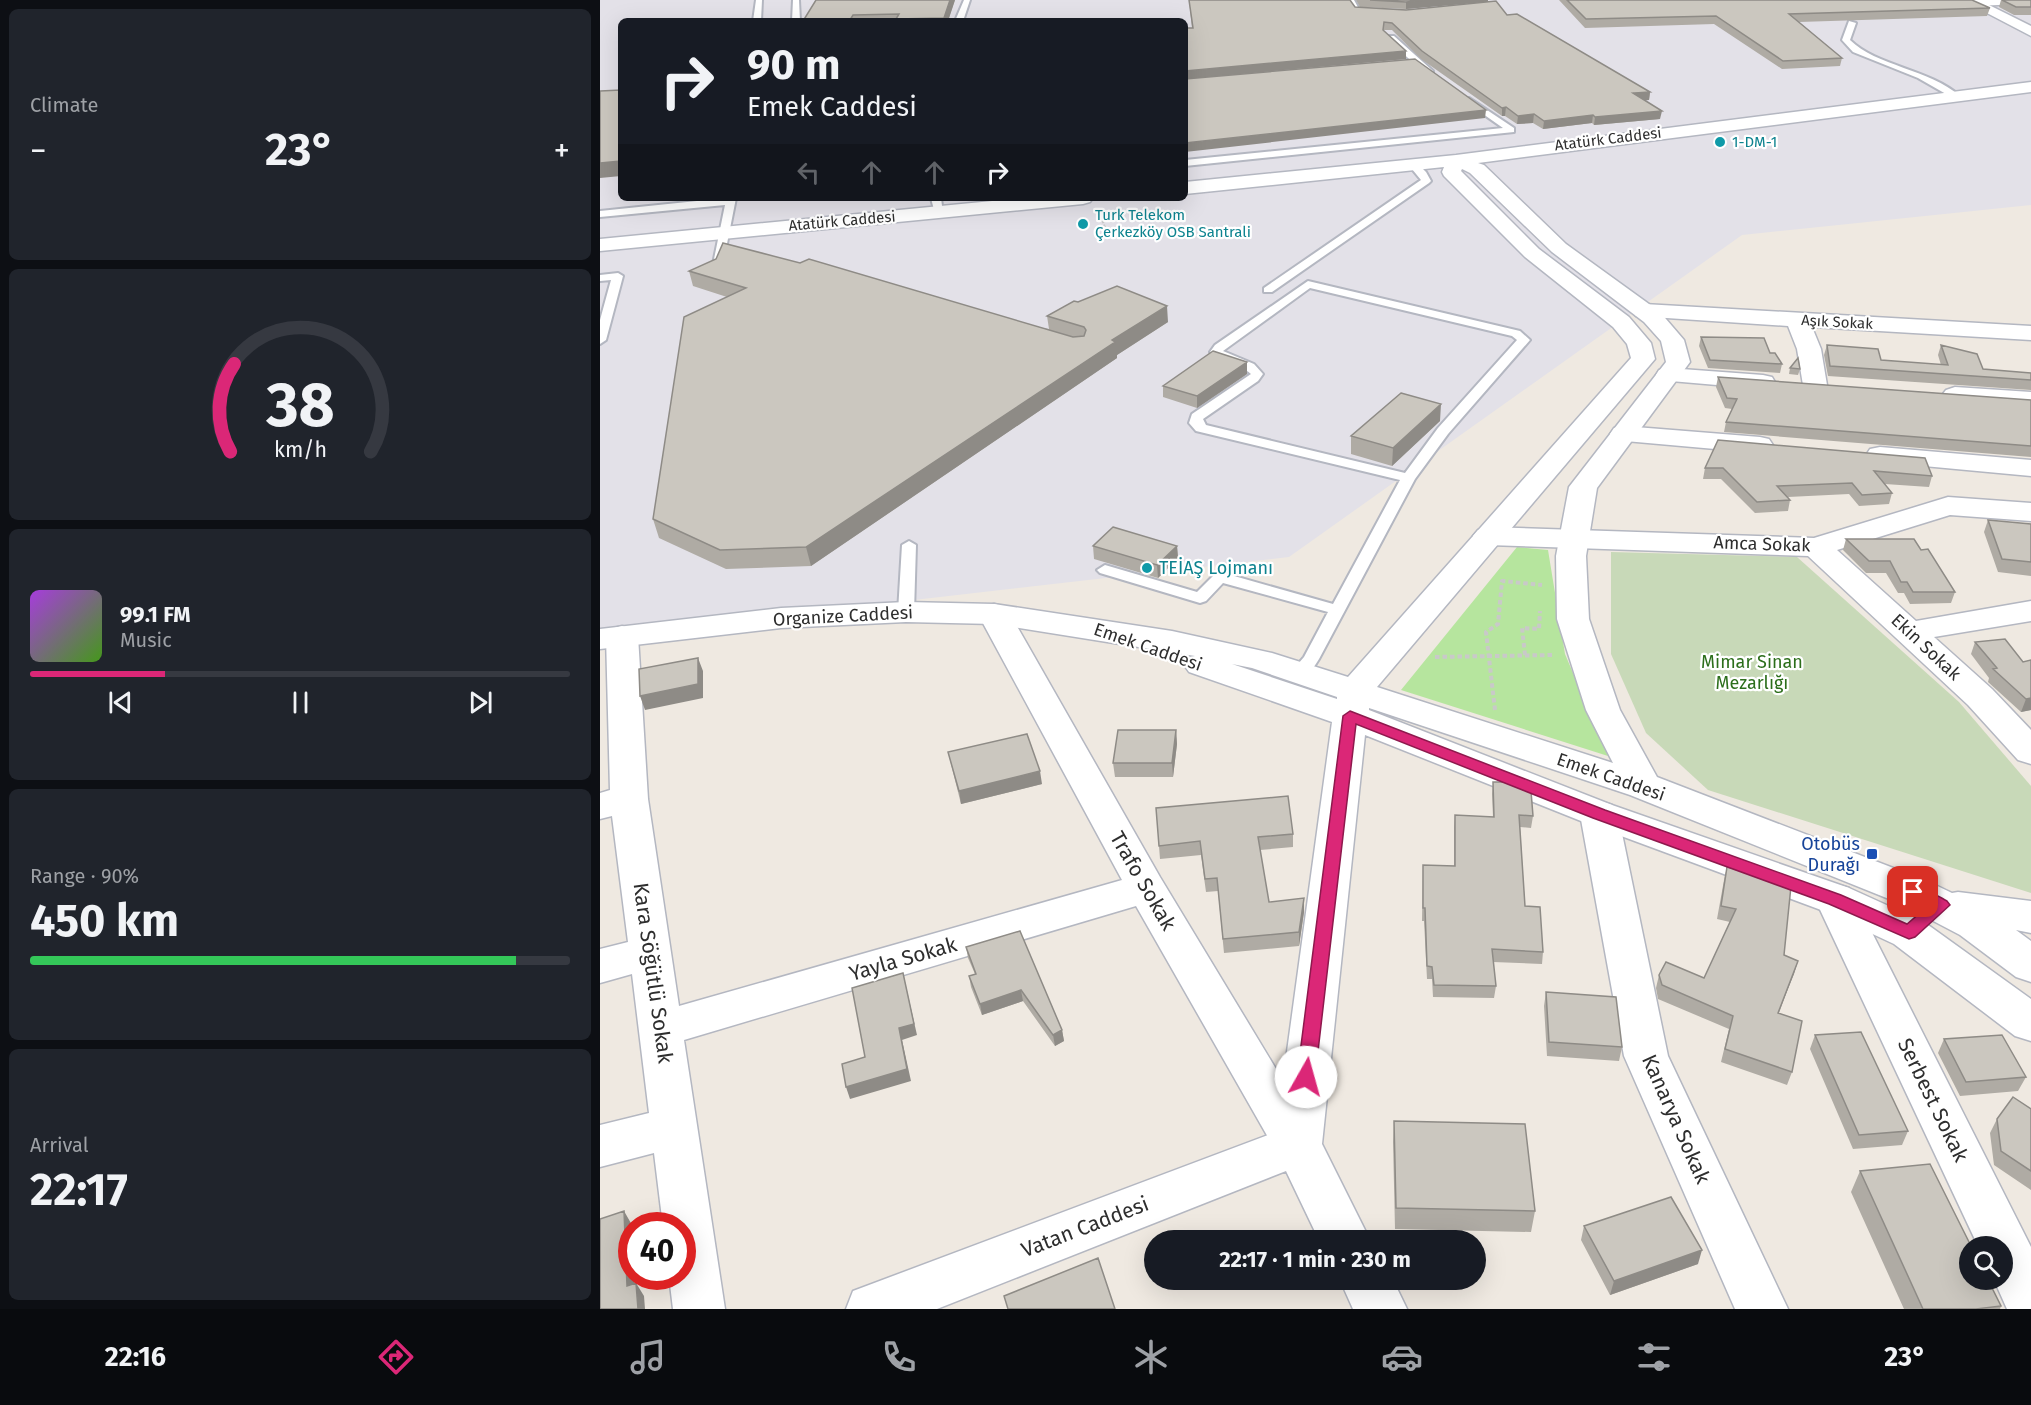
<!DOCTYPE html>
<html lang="en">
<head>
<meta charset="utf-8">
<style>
	:root { --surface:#171b24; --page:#20242c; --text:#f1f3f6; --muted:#9ea1a6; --line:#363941; --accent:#db2777 }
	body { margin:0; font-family:"Fira Sans",sans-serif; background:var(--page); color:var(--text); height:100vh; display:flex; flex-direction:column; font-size:22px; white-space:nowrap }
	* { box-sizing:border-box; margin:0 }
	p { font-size:20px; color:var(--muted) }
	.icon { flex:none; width:33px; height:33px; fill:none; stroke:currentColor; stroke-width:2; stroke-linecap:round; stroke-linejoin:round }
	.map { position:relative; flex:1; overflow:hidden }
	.drawer { display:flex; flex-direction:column; gap:9px; padding:9px; background:#0d0f14; width:600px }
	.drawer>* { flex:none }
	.banner { position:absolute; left:18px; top:18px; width:570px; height:183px; border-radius:9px; box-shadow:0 6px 24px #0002; background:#171b24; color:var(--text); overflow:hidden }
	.tools { position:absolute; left:1359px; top:1236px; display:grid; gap:12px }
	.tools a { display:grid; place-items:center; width:54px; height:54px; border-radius:50%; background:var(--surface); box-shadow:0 6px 24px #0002; font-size:30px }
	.speed { position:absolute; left:18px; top:1212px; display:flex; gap:12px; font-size:30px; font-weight:700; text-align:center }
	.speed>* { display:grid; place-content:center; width:78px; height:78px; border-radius:50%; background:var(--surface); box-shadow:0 6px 24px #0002; line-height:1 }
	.speed .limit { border:9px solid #d22; background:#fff; color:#111 }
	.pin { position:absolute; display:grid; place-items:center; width:51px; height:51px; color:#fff; margin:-26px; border-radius:12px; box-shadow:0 3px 9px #0006 }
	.me { position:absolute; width:66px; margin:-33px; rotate:7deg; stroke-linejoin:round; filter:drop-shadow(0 0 4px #0008) }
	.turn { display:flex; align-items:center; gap:21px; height:126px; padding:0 30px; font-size:27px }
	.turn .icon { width:78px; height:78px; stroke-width:2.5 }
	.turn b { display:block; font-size:42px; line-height:51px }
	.lanes { display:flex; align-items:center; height:57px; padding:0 30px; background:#0003; justify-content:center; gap:30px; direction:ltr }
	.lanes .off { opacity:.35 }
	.big { font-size:45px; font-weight:700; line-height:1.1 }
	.drawer .tile { flex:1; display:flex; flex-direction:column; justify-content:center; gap:9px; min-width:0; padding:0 21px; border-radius:9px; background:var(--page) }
	.drawer .dial { align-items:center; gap:0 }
	.dial svg { height:156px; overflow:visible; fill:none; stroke:var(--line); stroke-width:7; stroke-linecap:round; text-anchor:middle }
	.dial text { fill:var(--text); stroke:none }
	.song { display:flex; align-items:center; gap:18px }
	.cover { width:72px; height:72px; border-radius:9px; background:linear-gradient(135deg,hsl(280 70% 55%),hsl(100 70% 35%)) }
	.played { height:6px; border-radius:3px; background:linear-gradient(90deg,var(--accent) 25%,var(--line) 25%) }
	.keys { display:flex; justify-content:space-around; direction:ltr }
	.heat { display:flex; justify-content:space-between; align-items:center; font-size:33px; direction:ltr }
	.charge { height:9px; border-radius:4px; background:linear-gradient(90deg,#34c759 90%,var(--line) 0) }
	.trip { position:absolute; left:544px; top:1230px; width:342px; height:60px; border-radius:30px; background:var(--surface); box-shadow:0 6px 24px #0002; font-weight:700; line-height:60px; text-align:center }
	.dock { display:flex; height:96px; justify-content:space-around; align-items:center; background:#090b0e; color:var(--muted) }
	.dock .icon { width:42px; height:42px }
	.dock .current { color:var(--accent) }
	.dock b { font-size:27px; color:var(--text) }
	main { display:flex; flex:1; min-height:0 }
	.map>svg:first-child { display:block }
	.industrial { fill:#e3e1e8; fill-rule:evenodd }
	.green { fill:#b6e59e }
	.cemetery { fill:#c8d9b8 }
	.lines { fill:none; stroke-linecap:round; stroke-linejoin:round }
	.service-casing { stroke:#b4b7c1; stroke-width:4 }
	.minor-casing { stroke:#b4b7c1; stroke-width:3 }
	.tertiary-casing { stroke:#b4b7c1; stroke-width:3 }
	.path-far1 { stroke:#c9c9c9; stroke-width:2; stroke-dasharray:3 1.5; stroke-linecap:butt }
	.path { stroke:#c9c9c9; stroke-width:4; stroke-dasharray:4.5 3; stroke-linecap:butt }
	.service { fill:#fff; fill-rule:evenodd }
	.minor { fill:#fff; fill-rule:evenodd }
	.tertiary { fill:#fff; fill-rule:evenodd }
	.wall { fill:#afaba4 }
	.shaded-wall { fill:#8e8b86 }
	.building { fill:#cbc7bf; stroke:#8e8b86; stroke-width:1.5 }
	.route { fill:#db2777; stroke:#8e194d; stroke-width:1.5 }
	.culture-dot { fill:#0f9aa8; stroke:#fff; stroke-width:2 }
	.transit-dot { fill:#1a4fb4; stroke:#fff; stroke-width:2 }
	.labels { text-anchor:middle; stroke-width:4.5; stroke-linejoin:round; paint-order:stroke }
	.far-street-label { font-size:15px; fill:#2e2e2e; stroke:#fff }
	.far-culture-label { font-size:15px; fill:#0d838f; stroke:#fff; text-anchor:start }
	.street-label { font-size:18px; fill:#2e2e2e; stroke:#fff }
	.culture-label { font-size:18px; fill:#0d838f; stroke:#fff; text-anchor:start }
	.park-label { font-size:18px; fill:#2c6e1b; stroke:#fff }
	.transit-label { font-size:18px; fill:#164399; stroke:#fff; text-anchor:end }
	.near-street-label { font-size:21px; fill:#2e2e2e; stroke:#fff }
</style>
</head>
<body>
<main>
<section class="drawer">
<div class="tile"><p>Climate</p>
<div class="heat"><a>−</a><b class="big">23°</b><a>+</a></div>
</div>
<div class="tile dial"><svg viewBox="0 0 100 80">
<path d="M14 69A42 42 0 1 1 86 69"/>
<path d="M14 69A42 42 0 0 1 16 24" stroke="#db2777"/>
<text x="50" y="56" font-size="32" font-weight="700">38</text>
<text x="50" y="72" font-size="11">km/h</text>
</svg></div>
<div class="tile">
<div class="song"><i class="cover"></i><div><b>99.1 FM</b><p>Music</p></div></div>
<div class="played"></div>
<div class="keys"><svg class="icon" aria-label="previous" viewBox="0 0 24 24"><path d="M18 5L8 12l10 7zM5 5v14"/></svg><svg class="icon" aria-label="pause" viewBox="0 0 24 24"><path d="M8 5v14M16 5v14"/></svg><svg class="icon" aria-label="next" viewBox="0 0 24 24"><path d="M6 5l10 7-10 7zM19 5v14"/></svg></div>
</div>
<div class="tile"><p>Range · 90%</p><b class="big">450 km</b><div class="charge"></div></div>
<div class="tile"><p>Arrival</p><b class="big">22:17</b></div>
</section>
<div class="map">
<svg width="1431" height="1309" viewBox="0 0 1431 1309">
	<rect width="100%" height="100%" fill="#efe9e1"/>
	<path class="industrial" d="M0,0H1431V205L1142,235L689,557L0,636ZM21,21H585V198H21Z"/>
	<path class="green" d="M917,547L948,550L965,654L1008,756L801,690Z"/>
	<path class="cemetery" d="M1011,552L1197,557L1359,702L1431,786V893L1108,790L1046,733L1011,654Z"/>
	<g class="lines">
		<g class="service-casing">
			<path id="service" d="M156,0H162L161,21H153Z
				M193,0H199L200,21H192Z
				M364,0H370L363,21H355Z
				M748,0H754L759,9L777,12L774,14L755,12Z
				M1249,21L1256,23L1250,40C1276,66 1329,69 1360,96L1353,98L1318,78L1253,52L1242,40Z
				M788,36H794L833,71V75H827L788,40Z
				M869,98L914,128V132L585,166V160L903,128L866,102L865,100Z
				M809,161H815L826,172L831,181L829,183L672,292H664V288L821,180L807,163Z
				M126,198H136L123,264L118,267L113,264L125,205L0,217V211Z
				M331,198H341L343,214H335Z
				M18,273L23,276L6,340L0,344V320L11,280L0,281V275Z
				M708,281L920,331L930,340L848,434L815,479L719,659C713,669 706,679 693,676L691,672L704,657L728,612L623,583L606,601L600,603L500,573L497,570L505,565L597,592L615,574L620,572L733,604L800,480L596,431L589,423L592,414L651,374C639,363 620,364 610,352L615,345ZM710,288L912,336L917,340L838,428L805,473L606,425L603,419L658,381L663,374L654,364L623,351Z
				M309,541L316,545L314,612L306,617L298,612L302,545Z"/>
		</g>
		<g class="minor-casing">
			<path id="minor" d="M1368,0H1431V1L1425,4L1373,6L1368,5Z
				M1044,304L1431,326V340L1212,327L1221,349L1227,385L1224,390L1215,392L1206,390L1203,385L1197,349L1188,326L1036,316L1033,311L1036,306Z
				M1068,368L1163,375L1172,377L1175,382L1172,387L1163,389L1059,380L1056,375L1059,370Z
				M1355,387L1431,392V408L1346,400L1342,395L1346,390Z
				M1023,426L1160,437L1169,439L1173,445L1169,451L1160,453L1014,440L1010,434L1014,428Z
				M1280,447L1431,460V476L1270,461L1266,455L1270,449Z
				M1348,497L1431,503V521L1350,515L1237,550L1316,621L1431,601V621L1334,637L1392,689L1431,730V764L1418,760L1368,705L1208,556L888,545L878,542L873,536L878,530L888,527L1214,538Z
				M394,604L405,607L410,614L560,877L722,1145L715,1160L698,1166L681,1160L536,906L84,1040L125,1309H73L69,1276H82V1226H63L54,1153L0,1167V1125L49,1113L32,974L0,983V949L28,942L12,816L0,819V793L10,790L6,636L11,629L22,626L33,629L38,636L48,799L79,1006L522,880L378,614L383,607Z
				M999,801L1012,805L1018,814L1068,1056L1188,1309H1135L1024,1056L980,814L986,805Z
				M1235,884L1249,888L1255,899L1431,1247V1309H1407L1394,1280H1402V1246H1378L1215,899L1221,888Z"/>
		</g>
		<g class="tertiary-casing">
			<path id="tertiary" d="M1362,0H1379L1431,26V36Z
				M1431,82V92L878,163L884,165L966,244L1060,312L1084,340L1090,362L997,488L986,556L989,619L1020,710L1057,777L1327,881L1352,893L1358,892L1431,901V933L1416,930L1431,941V982L1416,977L1360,935L1299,903L1030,795L769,708V710L1012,805L1249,888L1324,922L1431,999V1041L1415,1036L1294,944L1221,910L986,823L765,735L722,1144L770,1240H719L686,1171L337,1309H246L253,1291L676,1132L732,722L589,672L584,665L589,658L595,656L394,624L306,622L181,628L0,649V629L181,608L306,602L394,604L572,631L672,653L748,677L1031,358L1027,344L1013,327L925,257L844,176L842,172L844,167L585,194V182L856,155ZM862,169L870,173L952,252L1044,322L1061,341L1066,362L969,487L956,556L957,619L986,710L1013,763L777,687L1055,359L1051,343L1029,317L939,249L861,171ZM632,664L652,668L737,697V699Z
				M423,198H493L490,202L483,204L0,251V239Z
				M740,1280H793L807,1309H753Z"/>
		</g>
		<path class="path-far1" d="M499,212L508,235"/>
		<path class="path" d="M925,655L922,628L939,629L940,611
			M835,657L953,655
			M895,710L886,632L898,624L902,581L942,585"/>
		<use href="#service" class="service"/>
		<use href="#minor" class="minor"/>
		<use href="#tertiary" class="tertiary"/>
	</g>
	<path class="wall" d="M355,0L348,21H203Z
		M589,0H750L755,7L907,15L1050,92L1049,100H1045L1060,119L994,125L992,123L943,129L933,123L917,124L905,116H902L821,59L792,30H784V31L806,59L585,79L592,28Z
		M756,0H888L806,9L760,7Z
		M959,0H1372L1390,8L1387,16L1199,22L1242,58L1240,66L1182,69L1114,24L985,28Z
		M1401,0H1431V15H1414L1399,7Z
		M89,271L449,329L447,316L568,322L517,355V358L211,566L126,569L59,538L53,519L127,297L93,286Z
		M1101,337L1170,353L1182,364L1180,373L1108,368L1099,346Z
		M1227,345L1281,360L1341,365L1338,355L1341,345L1383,369L1431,373V390L1228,376L1224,355Z
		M1190,368L1200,369L1198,375L1189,374Z
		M647,374L597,408L563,397V386Z
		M1118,377L1431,400V457L1124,432L1126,422L1132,409L1125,408L1116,387Z
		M840,421L792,466L751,454V436Z
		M1118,440L1332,476L1329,487L1285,484L1292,493L1289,504L1259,506L1249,494L1188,497L1190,500L1188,511L1155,513L1121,479H1103L1105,468Z
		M1388,520L1431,524V576L1398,572L1384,532Z
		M1246,539L1321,550L1355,592L1351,603L1310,604L1304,593H1298L1286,573H1266L1243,550Z
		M493,546H577L578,558L558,578L494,559Z
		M1375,642L1423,662L1431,710L1421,712L1388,682L1389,678L1371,654Z
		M576,730L577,744L573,777H515L513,763Z
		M348,752L442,784L361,804Z
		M893,782L933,816L931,828L920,827L925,906L943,952L942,964L893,962L896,986L894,998L833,997L832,979H827L824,921H822L823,865L854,866V827L855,815L893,817L892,794Z
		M556,808L693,834V847L660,850L669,902L704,912L699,946L624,953L618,891L606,892L601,855L560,859Z
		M1127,867L1184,955L1198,961L1179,1013L1192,1072L1187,1085L1121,1062L1129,1029L1058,999L1056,988L1059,975L1104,978L1130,922L1117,919L1124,880Z
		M420,931L462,1030L464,1041L455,1046L423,1001L382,1015L371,987L369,976L375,974L368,958L366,947Z
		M946,992L1022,1047L1019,1061L947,1056L944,1006Z
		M1215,1035L1308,1131L1302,1145L1253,1149L1210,1049Z
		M1344,1039L1426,1077L1418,1091L1360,1096L1338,1053Z
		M1431,1109V1190L1394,1165L1390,1133L1397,1119Z
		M794,1121L935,1211L931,1232L795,1229L793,1142Z
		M1260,1171L1401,1306L1400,1309H1304L1251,1192Z
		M984,1226L1098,1264L1010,1295L981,1240Z"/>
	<path class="shaded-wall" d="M350,0H355L348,21H344V18Z
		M825,0H888V2L806,9V2Z
		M806,51V59L585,79V71Z
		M1050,92L1049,100L1032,102L1033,93Z
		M906,107L905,116H902V108Z
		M886,110L885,118L585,152V143Z
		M1062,111L1060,119L994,125L995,117Z
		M934,114L933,123L917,124L918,116Z
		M993,115L992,123L943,129L944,121Z
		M21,161V176L0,178V163Z
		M567,306L568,322L517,355V358L211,566L206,547L512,340Z
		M647,362V374L597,408V396Z
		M841,404L840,421L792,466L793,448Z
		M577,546L578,558L558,578L557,565Z
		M98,658L103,671V698L45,710L40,696Z
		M1431,698V710L1421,712L1426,699Z
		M576,730L577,744L573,777L572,763Z
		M440,771L442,784L361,804L359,791Z
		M704,898V912L699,946V932Z
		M1198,961L1194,974L1173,1026Z
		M303,973L317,1035L302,1040L311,1081L250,1099L246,1087L299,1028Z
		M421,990L423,1001L382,1015L380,1004Z
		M462,1030L464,1041L455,1046L453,1035Z
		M24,1211L32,1225V1276H34L35,1300L27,1286Z
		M1102,1250L1098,1264L1010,1295L1014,1281Z
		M36,1283L44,1296L45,1309H38Z"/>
	<path class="building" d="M216,0H350L344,18L296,19L299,14L253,15L250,20L203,21Z
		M589,0H750L755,7L806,10L896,1L907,15L917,14L1050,92L1033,93L1062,111L995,117L993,115L944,121L934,114L918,116L906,107L902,108L822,51L792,23L784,22L783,30L806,51L585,71V28H593Z
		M770,0H825L806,2Z
		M967,0H1372L1390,8L1189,14L1242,58L1183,61L1116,16L986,19Z
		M1402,0H1431V7H1416Z
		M815,59L886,110L585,143V79Z
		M21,90V161L0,163V91Z
		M123,243L200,263L209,259L473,337L484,336L486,330L484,327L447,316L474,301L478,302L517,286L567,306L512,340L515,342L206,547L120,550L53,519L84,317L146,288L89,271L116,259Z
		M1101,337L1164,338L1170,353H1175L1182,364L1110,360Z
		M1227,345L1278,349L1281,360L1348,365L1341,345L1377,354L1383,369L1431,373V380L1230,366Z
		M613,351L647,362L597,396L563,386Z
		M1198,358L1200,369L1190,368Z
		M1118,377L1431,400V446L1126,422L1137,399L1127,398Z
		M801,393L841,404L793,448L751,436Z
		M1118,440L1325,458L1332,476L1274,471L1292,493L1262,495L1252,483L1177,486L1190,500L1157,502L1123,468H1105Z
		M1388,520L1431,524V562L1402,559Z
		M513,527L577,546L557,565L493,546Z
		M1246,539H1314L1321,550L1328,549L1355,592H1313L1307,582H1301L1290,561H1269Z
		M1405,639L1423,662L1431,660V698L1426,699L1393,669L1397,668L1375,642Z
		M98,658V684L40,696L39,669Z
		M518,730H576L572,763H513Z
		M427,734L440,771L359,791L348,752Z
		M893,782H909L931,791L933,816L919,815L925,906L940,907L943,952L892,949L896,986L834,985L832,967L827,966L825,908H823V865L855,866V815L894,817Z
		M688,796L693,834L658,837L669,902L704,898L699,932L623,939L617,878L605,879L600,841L559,846L556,808Z
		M1127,867L1156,874L1191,886L1184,955L1198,961L1178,1013L1202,1021L1192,1072L1125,1049L1133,1016L1062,985L1059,975L1066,962L1104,978L1136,909L1121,906Z
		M420,931L462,1030L453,1035L421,990L380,1004L369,976L376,974L366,947Z
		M303,973L314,1024L299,1028L307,1069L246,1087L242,1064L265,1057L252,988Z
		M946,992L1016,997L1022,1047L949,1042Z
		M1261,1032L1308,1131L1259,1135L1215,1035Z
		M1402,1035L1426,1077L1366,1082L1344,1039Z
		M1413,1097L1431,1109V1171L1401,1151L1397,1119Z
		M794,1121L925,1124L935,1211L796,1208Z
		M1330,1164L1371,1246H1370V1280H1388L1401,1306L1376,1309H1323L1260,1171Z
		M1071,1197L1102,1250L1014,1281L984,1226Z
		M24,1211L27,1286L36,1283L38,1309H0V1219Z
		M498,1258L515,1309H408L404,1296Z"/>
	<path class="route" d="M750,711L1005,810L1241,895L1307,924L1328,906L1307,897L1305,892L1307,888C1320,884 1336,895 1347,901L1350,905L1315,937L1309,939L1229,904L993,818L756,724L715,1077L713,1083L706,1085L699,1083L697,1077L743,716Z"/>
	<g class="culture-dot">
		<circle cx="1120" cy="142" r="6"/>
		<circle cx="483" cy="224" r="6"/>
		<circle cx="547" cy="568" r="6"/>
	</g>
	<rect class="transit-dot" x="1266" y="848" width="12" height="12" rx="3"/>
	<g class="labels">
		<g class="far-street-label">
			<text transform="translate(1008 139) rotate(-7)" y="5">Atatürk Caddesi</text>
			<text transform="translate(242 221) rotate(-5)" y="5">Atatürk Caddesi</text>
			<text transform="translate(1237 322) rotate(3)" y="5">Aşık Sokak</text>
		</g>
		<g class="far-culture-label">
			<text x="1132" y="147">1-DM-1</text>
			<text x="495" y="220">Turk Telekom<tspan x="495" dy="17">Çerkezköy OSB Santrali</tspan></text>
		</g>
		<g class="street-label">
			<text transform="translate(1162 544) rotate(2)" y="6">Amca Sokak</text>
			<text transform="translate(243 616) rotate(-3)" y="6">Organize Caddesi</text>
			<text transform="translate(548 647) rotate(19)" y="6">Emek Caddesi</text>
			<text transform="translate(1326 647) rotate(43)" y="6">Ekin Sokak</text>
			<text transform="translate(1011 777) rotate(19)" y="6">Emek Caddesi</text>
		</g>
		<g class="culture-label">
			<text x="559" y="574">TEİAŞ Lojmanı</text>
		</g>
		<g class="park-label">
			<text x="1152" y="668">Mimar Sinan<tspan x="1152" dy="21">Mezarlığı</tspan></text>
		</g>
		<g class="transit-label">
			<text x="1260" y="850">Otobüs<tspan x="1260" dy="21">Durağı</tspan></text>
		</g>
		<g class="near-street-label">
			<text transform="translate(543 881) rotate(60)" y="7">Trafo Sokak</text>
			<text transform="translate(303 959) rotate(-16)" y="7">Yayla Sokak</text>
			<text transform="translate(53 973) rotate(82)" y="7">Kara Söğütlü Sokak</text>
			<text transform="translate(1333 1100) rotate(64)" y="7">Serbest Sokak</text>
			<text transform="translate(1076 1119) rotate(66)" y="7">Kanarya Sokak</text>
			<text transform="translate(485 1227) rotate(-21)" y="7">Vatan Caddesi</text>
		</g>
	</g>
</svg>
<div class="tools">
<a><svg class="icon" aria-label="search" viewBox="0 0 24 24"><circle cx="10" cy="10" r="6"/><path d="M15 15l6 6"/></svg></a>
</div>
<div class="speed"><div class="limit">40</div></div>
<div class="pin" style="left:1313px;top:892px;background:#d93025"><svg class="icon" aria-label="arrive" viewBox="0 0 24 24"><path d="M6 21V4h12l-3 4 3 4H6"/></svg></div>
<svg class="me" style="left:706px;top:1077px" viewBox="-20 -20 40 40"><circle r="19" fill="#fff"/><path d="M0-13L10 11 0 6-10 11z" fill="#db2777"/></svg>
<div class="trip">22:17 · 1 min · 230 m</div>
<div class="banner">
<div class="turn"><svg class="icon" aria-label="right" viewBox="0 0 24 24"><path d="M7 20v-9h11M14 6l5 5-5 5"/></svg><div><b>90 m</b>Emek Caddesi</div></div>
<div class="lanes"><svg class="icon off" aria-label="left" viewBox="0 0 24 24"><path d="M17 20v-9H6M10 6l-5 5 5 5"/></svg><svg class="icon off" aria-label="ahead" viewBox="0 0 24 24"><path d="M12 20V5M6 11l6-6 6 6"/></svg><svg class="icon off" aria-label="ahead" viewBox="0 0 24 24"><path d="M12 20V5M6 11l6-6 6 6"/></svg><svg class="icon" aria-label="right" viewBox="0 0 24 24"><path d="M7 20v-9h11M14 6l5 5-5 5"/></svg></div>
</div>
</div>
</main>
<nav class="dock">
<b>22:16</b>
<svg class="icon current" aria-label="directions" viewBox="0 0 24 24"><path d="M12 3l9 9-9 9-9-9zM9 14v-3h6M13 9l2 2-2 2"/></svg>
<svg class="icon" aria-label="music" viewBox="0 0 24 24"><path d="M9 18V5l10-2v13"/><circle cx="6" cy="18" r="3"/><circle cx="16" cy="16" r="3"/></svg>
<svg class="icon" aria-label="phone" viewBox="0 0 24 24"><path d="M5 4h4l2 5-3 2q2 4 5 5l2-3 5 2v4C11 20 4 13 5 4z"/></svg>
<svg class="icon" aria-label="climate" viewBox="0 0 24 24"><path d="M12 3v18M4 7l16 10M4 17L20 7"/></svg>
<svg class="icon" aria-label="car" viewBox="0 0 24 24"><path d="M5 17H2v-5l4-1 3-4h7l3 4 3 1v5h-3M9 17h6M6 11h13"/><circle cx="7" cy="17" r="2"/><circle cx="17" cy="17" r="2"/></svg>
<svg class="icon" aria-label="filters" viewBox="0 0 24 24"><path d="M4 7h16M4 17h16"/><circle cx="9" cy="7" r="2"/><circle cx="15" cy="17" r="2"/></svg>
<b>23°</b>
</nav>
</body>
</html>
